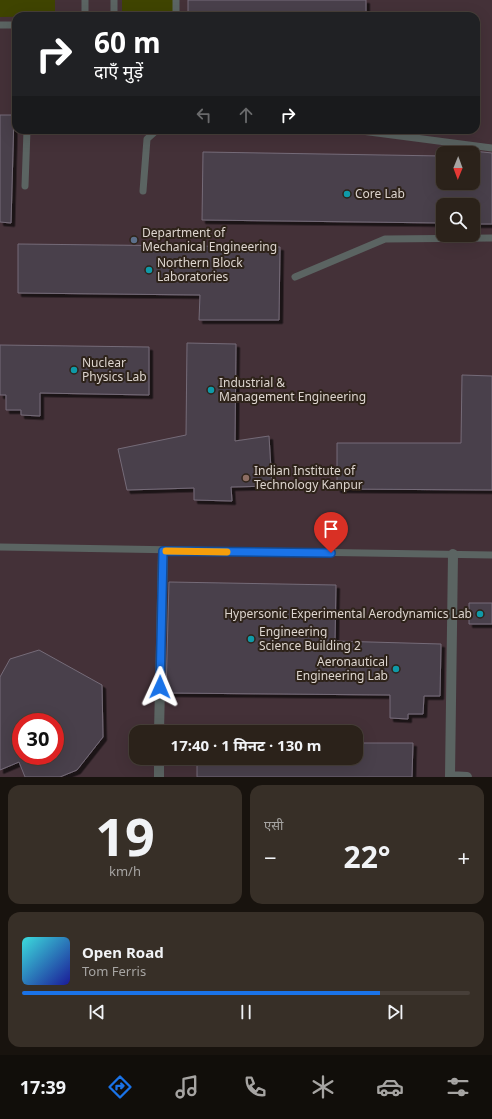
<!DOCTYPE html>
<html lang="hi">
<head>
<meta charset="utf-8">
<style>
	:root { --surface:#2b221a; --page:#372f27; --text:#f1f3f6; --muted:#a6a4a2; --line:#473f39; --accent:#1a73e8 }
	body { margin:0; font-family:"Noto Sans","Noto Sans Devanagari",sans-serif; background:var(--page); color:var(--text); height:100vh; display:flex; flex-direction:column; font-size:15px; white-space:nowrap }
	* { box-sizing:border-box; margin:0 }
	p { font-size:13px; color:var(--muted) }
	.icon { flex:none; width:22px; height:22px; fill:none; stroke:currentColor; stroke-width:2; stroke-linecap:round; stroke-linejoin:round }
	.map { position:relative; height:777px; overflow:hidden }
	.sheet { display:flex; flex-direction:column; gap:8px; padding:8px; background:#18130e; flex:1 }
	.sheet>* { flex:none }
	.banner { position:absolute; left:12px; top:12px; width:468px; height:122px; border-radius:12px; box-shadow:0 4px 16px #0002,0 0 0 1px var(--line); background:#202124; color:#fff; overflow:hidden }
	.needle { width:26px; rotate:181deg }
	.controls { position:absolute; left:436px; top:146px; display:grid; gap:8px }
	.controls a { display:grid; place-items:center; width:44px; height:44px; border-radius:8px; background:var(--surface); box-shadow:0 4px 16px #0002,0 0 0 1px var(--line); font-size:20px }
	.speed { position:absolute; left:12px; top:713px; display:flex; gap:8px; font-size:20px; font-weight:700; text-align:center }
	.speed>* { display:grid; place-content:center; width:52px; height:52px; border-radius:50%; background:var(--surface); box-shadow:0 4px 16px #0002,0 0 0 1px var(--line); line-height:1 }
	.speed .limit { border:6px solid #d22; background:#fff; color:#111 }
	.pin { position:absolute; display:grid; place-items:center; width:34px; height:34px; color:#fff; margin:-41px -17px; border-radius:50% 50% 50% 0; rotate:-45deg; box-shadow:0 0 4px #0007 }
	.pin .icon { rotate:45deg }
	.me { position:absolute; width:44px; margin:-22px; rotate:1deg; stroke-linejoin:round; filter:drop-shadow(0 0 3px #0008) }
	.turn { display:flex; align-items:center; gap:14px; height:84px; padding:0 16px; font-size:18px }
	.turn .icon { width:52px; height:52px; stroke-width:2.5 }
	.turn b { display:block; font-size:28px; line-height:34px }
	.lanes { display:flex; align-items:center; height:38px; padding:0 16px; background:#0003; justify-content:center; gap:20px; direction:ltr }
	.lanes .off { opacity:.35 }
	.big { font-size:30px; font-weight:700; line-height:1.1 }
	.sheet .card { flex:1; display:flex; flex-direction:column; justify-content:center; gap:6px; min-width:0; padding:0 14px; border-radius:12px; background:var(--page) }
	.sheet .dial { align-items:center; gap:0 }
	.dial b { font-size:52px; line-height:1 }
	.song { display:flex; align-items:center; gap:12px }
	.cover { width:48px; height:48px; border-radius:6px; background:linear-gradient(135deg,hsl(180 70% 55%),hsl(240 70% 35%)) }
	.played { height:4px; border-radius:2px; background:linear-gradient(90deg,var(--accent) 80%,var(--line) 80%) }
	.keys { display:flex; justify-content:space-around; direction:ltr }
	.heat { display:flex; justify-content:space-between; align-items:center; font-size:22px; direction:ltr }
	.sheet .tiles { flex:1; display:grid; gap:8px; grid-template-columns:1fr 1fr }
	.card:last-child { grid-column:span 2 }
	.trip { position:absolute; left:129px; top:725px; width:234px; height:40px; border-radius:12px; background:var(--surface); box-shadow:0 4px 16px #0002,0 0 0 1px var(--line); font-weight:700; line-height:40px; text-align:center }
	.tab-bar { display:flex; height:64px; justify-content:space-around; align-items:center; background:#110e0a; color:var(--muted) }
	.tab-bar .icon { width:28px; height:28px }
	.tab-bar .on { color:var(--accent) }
	.tab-bar b { font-size:18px; color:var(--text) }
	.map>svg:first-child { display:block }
	.education { fill:#443138; fill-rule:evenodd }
	.green { fill:#3f4400 }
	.building { fill:#49404c; stroke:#756b78; fill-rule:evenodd; filter:url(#shadow) }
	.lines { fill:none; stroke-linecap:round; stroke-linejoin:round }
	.lane { stroke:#5b6462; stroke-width:7 }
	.street { stroke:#5b6462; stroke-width:10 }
	.route-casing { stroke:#114b97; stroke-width:10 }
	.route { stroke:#1a73e8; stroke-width:7 }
	.slow { stroke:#f59e0b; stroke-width:7 }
	.culture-dot { fill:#0f9aa8; stroke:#2e231a; stroke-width:1.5 }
	.service-dot { fill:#5c6f8a; stroke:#2e231a; stroke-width:1.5 }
	.education-dot { fill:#8d6e63; stroke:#2e231a; stroke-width:1.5 }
	.labels { text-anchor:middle; stroke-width:4; stroke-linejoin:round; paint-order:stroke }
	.poi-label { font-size:12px; fill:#ddd5cf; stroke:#2e231a; text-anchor:start }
</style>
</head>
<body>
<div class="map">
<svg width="492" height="777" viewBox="0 0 492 777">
	<defs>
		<filter id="shadow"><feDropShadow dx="3.5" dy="3.5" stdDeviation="0" flood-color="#0009"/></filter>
	</defs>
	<rect width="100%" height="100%" fill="#392d23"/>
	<path class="education" d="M0,0H492V777H0ZM16,16H476V130H16ZM443,153H473V183H443ZM443,205H473V235H443ZM21,722H55V756H21ZM136,732H356V758H136Z"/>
	<path class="green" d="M0,0H55V16L0,17Z
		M122,0H174V16H122Z"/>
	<path class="building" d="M188,0H366V16H188Z
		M0,115H14L11,223L0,222Z
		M473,151L492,153V224H473V205H443V223L202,220L203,152L443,156V183H473Z
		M18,244L280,247L279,320H199L200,295L18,293Z
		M187,343L236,344L235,441L269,436L272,486L231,487L232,501L194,500V488L127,490L118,449L186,435Z
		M0,345L149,347V395L40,393V416L21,415V410H6V395H0Z
		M462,375L492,376V490L337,489V443H461Z
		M169,582L336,585L335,641L441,644L440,696H424L423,714H408V719L390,718V695L166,693Z
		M469,603H492V624H469Z
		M39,650L102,685L103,737L77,770L60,777H25L19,762L0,770V677L10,659ZM21,722H55V756H21Z
		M356,743H413L412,777H197V758H356Z"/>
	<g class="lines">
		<path class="lane" d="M85,0V16
			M114,16V0
			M176,16V0
			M0,25H16
			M354,130L492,148
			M25,186L27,130
			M143,191L147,139L157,130
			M295,277L385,239L492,238
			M0,547L492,555"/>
		<path class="street" d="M453,554L450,776L467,777
			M159,732L163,551
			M159,777V758"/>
	</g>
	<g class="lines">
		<g class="route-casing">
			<path id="route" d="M160,687L163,551L331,553"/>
		</g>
		<use href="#route" class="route"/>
		<path class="slow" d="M166,551L227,552"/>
	</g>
	<g class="culture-dot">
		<circle cx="347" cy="194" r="4"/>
		<circle cx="149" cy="270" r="4"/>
		<circle cx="74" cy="370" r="4"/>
		<circle cx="211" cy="390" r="4"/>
		<circle cx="480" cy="614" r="4"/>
		<circle cx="251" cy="639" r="4"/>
		<circle cx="396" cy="669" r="4"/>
	</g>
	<circle class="service-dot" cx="134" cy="240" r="4"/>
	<circle class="education-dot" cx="246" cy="478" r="4"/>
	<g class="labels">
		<g class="poi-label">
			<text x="355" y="198">Core Lab</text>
			<text x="142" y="237">Department of<tspan x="142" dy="14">Mechanical Engineering</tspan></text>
			<text x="157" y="267">Northern Block<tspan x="157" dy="14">Laboratories</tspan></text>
			<text x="82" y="367">Nuclear<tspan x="82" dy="14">Physics Lab</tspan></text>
			<text x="219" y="387">Industrial &amp;<tspan x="219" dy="14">Management Engineering</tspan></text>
			<text x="254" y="475">Indian Institute of<tspan x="254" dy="14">Technology Kanpur</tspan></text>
			<text x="472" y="618" text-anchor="end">Hypersonic Experimental Aerodynamics Lab</text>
			<text x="259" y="636">Engineering<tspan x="259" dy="14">Science Building 2</tspan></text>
			<text x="388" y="666" text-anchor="end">Aeronautical<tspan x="388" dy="14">Engineering Lab</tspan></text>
		</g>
	</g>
</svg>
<div class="controls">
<a><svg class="needle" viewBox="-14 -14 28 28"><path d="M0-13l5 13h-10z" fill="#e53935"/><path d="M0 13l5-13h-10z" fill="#a6a4a2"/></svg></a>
<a><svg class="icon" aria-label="search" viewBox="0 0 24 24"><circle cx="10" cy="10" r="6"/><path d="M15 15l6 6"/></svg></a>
</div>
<div class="speed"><div class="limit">30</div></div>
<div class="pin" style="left:331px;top:553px;background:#d93025"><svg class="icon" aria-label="arrive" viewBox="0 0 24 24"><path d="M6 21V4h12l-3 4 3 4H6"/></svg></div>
<svg class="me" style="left:160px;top:687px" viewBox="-20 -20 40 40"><path d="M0-17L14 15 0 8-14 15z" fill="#1a73e8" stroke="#fff" stroke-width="4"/></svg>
<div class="trip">17:40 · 1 मिनट · 130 m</div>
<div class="banner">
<div class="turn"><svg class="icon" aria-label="right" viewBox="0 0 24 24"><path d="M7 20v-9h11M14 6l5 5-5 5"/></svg><div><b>60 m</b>दाएँ मुड़ें</div></div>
<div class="lanes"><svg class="icon off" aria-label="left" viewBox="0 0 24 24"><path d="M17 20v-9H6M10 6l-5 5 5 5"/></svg><svg class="icon off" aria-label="ahead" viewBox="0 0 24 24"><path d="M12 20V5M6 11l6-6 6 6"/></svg><svg class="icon" aria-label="right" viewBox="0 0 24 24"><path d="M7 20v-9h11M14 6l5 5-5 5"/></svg></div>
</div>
</div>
<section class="sheet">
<div class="tiles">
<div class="card dial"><b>19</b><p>km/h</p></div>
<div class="card"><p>एसी</p>
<div class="heat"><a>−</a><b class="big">22°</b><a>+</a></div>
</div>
<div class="card">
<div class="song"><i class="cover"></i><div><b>Open Road</b><p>Tom Ferris</p></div></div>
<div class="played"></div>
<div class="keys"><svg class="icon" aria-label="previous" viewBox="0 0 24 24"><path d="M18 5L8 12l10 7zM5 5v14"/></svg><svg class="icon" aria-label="pause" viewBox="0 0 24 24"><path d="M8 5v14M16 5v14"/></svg><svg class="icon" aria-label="next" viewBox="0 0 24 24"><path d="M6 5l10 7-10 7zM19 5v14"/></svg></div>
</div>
</div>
</section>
<nav class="tab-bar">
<b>17:39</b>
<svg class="icon on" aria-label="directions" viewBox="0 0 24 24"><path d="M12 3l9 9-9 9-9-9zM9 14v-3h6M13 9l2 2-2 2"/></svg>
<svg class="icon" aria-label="music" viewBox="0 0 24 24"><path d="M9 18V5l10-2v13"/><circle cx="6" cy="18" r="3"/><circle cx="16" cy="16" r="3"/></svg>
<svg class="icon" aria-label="phone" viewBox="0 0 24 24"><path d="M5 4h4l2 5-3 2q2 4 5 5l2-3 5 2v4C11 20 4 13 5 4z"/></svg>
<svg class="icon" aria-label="climate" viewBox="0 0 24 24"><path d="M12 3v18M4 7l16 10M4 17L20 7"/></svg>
<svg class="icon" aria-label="car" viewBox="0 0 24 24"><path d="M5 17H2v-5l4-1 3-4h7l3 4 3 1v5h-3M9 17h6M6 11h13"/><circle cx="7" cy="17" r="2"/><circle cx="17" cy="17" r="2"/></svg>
<svg class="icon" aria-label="filters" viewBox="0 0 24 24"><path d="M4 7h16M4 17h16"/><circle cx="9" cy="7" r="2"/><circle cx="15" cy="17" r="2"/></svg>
</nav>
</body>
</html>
